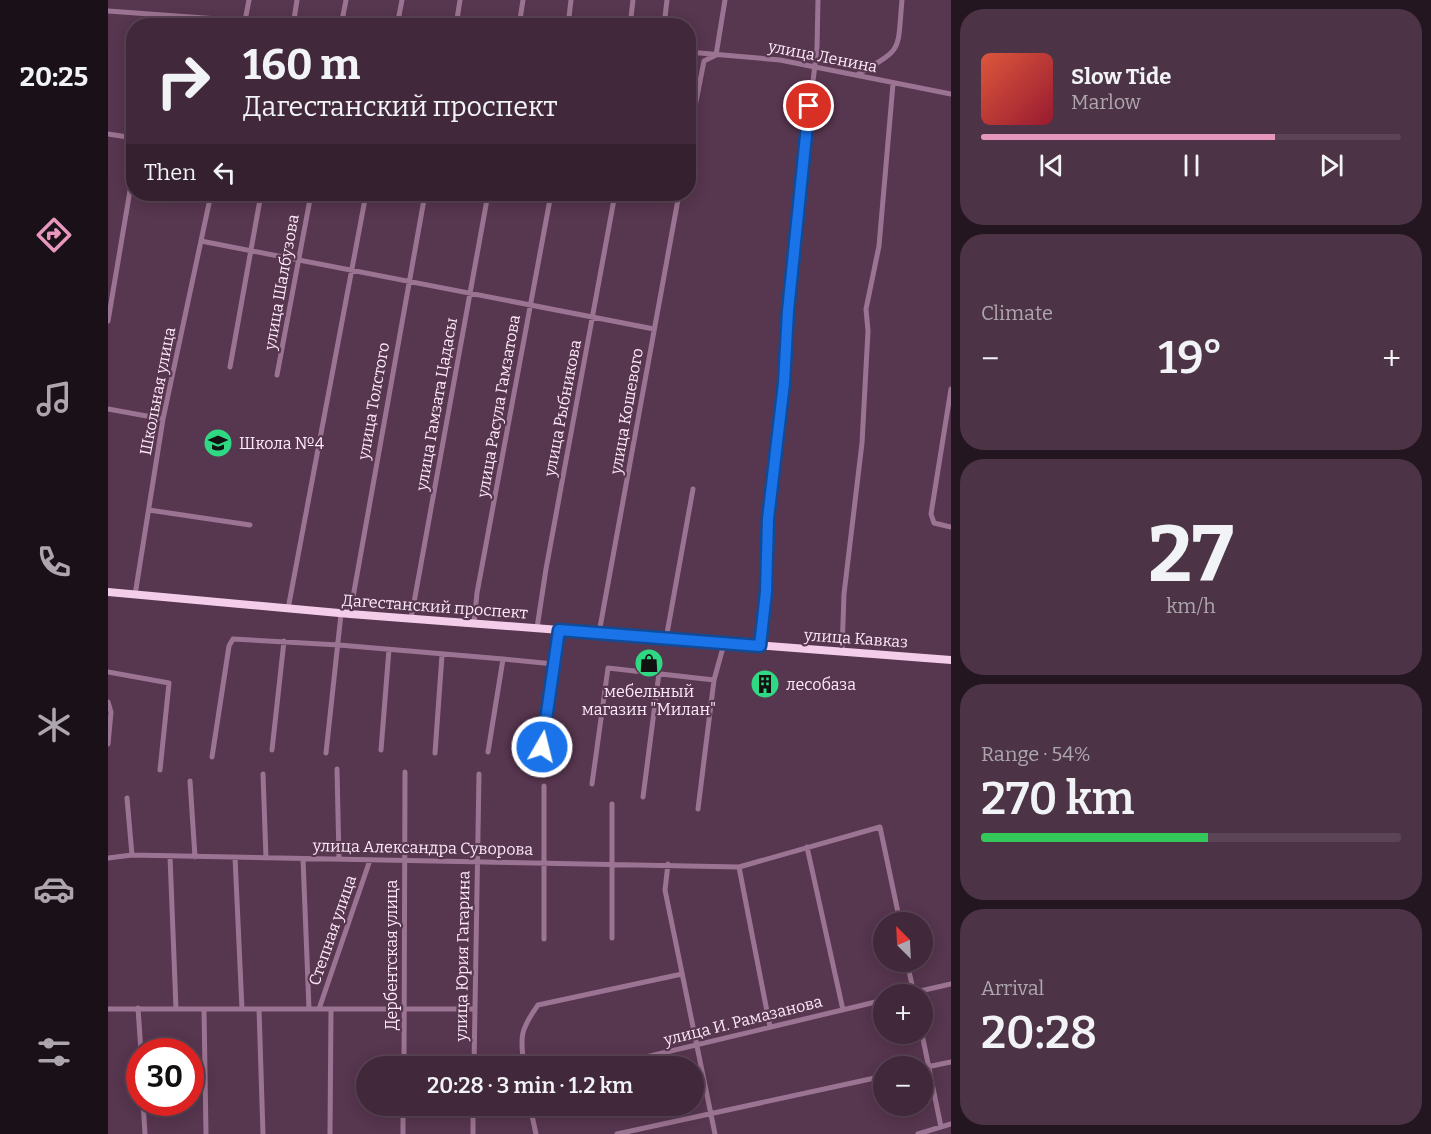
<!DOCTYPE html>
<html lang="en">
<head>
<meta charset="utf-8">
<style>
	:root { --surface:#41283b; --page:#4c3446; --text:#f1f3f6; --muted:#aea6af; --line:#5a4455; --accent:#e797bd }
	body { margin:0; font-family:Bitter,serif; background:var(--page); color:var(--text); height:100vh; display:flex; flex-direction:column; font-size:22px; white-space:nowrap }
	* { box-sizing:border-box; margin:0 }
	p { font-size:20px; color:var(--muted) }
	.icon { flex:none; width:33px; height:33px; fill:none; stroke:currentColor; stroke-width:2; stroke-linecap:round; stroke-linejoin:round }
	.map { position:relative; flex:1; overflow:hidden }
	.side { display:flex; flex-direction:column; gap:9px; padding:9px; background:#241620; width:480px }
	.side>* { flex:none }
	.hud { position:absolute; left:18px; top:18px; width:570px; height:183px; border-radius:24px; box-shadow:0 3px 15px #0003,0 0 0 2px var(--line); background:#41283b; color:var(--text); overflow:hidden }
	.needle { width:39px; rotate:336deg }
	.buttons { position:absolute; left:765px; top:912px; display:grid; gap:12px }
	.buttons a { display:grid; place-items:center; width:60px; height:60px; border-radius:50%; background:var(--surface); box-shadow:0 3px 15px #0003,0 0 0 2px var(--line); font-size:30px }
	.speed { position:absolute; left:18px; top:1038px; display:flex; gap:12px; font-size:30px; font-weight:700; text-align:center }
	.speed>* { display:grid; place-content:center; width:78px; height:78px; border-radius:50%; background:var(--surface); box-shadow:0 3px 15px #0003,0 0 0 2px var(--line); line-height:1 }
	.speed .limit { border:9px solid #d22; background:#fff; color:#111 }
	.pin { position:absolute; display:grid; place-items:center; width:51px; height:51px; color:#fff; margin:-26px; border:3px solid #fff; border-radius:50%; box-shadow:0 2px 6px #0007 }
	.me { position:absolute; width:66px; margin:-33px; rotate:8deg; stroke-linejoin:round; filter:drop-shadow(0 0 4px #0008) }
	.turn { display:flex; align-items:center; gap:21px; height:126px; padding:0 18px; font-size:27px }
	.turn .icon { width:78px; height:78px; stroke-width:2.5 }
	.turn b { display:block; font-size:42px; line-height:51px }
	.then { display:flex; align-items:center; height:57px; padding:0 18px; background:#0003; gap:12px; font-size:22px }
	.big { font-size:45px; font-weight:600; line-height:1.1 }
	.side .card { flex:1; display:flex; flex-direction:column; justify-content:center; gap:9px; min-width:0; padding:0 21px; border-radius:24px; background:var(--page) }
	.side .dial { align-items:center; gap:0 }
	.dial b { font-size:78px; line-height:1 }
	.song { display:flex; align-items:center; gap:18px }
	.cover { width:72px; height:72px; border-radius:9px; background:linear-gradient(135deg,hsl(10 70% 55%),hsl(350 70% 35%)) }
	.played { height:6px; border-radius:3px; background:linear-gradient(90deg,var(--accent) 70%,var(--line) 70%) }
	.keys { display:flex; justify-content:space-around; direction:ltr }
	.heat { display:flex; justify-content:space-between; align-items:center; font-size:33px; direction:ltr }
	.charge { height:9px; border-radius:4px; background:linear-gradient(90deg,#34c759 54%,var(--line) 0) }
	.trip { position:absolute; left:248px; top:1056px; width:348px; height:60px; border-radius:30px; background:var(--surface); box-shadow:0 3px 15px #0003,0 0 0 2px var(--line); font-weight:600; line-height:60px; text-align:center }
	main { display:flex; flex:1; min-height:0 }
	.tabs { display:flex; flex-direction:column; width:108px; justify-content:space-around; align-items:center; background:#1a1018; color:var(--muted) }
	.tabs .icon { width:42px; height:42px }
	.tabs .selected { color:var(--accent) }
	.tabs b { font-size:27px; color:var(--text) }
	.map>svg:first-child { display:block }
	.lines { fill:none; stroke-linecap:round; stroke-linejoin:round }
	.minor { stroke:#9c7493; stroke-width:5 }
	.highway { stroke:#f4cdea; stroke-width:8 }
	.route-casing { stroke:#114b97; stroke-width:15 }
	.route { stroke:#1a73e8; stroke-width:10 }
	.labels { text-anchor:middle; stroke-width:4.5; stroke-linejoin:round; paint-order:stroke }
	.street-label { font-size:16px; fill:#fee9f8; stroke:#57364f }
	.poi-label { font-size:16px; fill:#fee9f8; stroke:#57364f; text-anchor:start }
</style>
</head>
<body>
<main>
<nav class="tabs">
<b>20:25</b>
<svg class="icon selected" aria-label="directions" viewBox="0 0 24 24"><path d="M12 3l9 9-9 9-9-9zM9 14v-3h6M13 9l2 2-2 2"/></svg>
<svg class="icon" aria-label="music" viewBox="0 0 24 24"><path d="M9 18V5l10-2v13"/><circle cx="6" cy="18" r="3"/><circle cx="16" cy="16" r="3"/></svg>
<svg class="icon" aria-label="phone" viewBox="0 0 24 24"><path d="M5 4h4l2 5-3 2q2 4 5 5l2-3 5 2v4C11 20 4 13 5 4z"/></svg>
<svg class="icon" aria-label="climate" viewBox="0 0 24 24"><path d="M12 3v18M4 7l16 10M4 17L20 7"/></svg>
<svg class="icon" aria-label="car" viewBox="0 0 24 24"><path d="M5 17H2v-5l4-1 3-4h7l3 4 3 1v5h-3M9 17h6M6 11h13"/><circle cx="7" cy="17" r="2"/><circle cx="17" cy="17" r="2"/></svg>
<svg class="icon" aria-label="filters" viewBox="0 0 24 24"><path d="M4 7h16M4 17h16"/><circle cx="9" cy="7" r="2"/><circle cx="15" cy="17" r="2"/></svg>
</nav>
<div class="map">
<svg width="843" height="1134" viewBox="0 0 843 1134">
	<rect width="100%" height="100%" fill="#57364f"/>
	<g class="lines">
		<path class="minor" d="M0,11L208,26
			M47,26L49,15
			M136,26L141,0
			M185,26L189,0
			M233,26L238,0
			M289,26L294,0
			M348,26L352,0
			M411,26L415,0
			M460,26L463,0
			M522,26L525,0
			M556,26L559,0
			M580,52L672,60L843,94
			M749,75C796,47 789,54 794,0
			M0,134L26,138
			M580,142L596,61L608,55L617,0
			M93,241L546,329
			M0,321L26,167
			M122,367L153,194
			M169,375L203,194
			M843,389L823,514L826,523L843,527
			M0,409L55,419
			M41,510L142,525
			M27,595L55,419L103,194
			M180,609L258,194
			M242,614L317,194
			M303,619L380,194
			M366,623L369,593L443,194
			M429,628L438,569L507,194
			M491,633L571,194
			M558,639L585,489
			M652,646L658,592L660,519L676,383L693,181L709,48L710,0
			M734,652L736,594L754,443L760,331L758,309L771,246L785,84
			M0,672L61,683L52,770
			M0,702L3,712L0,744
			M164,750L176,641
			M273,750L281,649
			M380,752L395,659L446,664
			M218,753L233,614
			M327,753L334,655
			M104,757L121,646L125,639L231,645L395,659
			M432,767L451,630
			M229,769L231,859
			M155,774L158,858
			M82,781L87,857
			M484,784L500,668L606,680
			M535,797L551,673
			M19,798L24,855
			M504,804V938
			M590,809L606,680L616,644
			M699,847L735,1010
			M62,856L68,1009
			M127,857L134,1009
			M0,858L24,855L631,867L772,827L792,922
			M195,859L201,1009
			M560,864L557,890L607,1134
			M631,867L662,1027
			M436,939V786
			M799,962L806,994
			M799,994L843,984
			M30,1008L33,1052
			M0,1009H367
			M96,1009L98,1134
			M151,1009L155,1134
			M211,1009L262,860
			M814,1034L833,1127
			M296,1066L297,772
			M366,1066L371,774
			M416,1066C412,1037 412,1030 430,1005L574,974
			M500,1066L776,1000
			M814,1068L843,1062
			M35,1102L37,1134
			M422,1106L428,1134
			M222,1134L223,1009
			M295,1134V1106
			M365,1134V1106
			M509,1134L776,1076
			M810,1134L843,1124"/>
		<path class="highway" d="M0,592L242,614L843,660"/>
	</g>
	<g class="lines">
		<g class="route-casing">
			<path id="route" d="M434,747L451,630L652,646L658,592L660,519L676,383L680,311L701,106"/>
		</g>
		<use href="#route" class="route"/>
	</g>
	<defs>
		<g id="school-disc" transform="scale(1.5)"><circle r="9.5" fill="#2fd883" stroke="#57364f"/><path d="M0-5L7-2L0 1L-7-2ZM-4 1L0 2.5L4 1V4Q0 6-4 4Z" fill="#111"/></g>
		<g id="shop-disc" transform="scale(1.5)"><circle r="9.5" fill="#2fd883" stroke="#57364f"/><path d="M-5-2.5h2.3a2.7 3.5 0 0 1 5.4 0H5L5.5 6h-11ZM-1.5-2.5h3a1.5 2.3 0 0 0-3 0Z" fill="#111"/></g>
		<g id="building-disc" transform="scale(1.5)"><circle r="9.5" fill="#2fd883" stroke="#57364f"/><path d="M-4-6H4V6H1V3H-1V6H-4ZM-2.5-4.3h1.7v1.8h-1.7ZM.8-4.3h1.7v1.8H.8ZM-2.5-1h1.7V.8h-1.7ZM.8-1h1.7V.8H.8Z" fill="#111"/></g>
	</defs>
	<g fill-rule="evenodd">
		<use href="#school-disc" x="110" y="443"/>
		<use href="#shop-disc" x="541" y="663"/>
		<use href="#building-disc" x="657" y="684"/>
	</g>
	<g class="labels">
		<g class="street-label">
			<text transform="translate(715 56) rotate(11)" y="6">улица Ленина</text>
			<text transform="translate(173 282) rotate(-80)" y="6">улица Шалбузова</text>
			<text transform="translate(49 391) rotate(-79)" y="6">Школьная улица</text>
			<text transform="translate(265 401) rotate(-80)" y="6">улица Толстого</text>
			<text transform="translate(328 404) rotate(-80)" y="6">улица Гамзата Цадасы</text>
			<text transform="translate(390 406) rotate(-80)" y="6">улица Расула Гамзатова</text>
			<text transform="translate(454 408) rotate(-79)" y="6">улица Рыбникова</text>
			<text transform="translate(518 411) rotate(-80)" y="6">улица Кошевого</text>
			<text transform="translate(327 606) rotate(4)" y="6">Дагестанский проспект</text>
			<text transform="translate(748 638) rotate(4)" y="6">улица Кавказ</text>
			<text transform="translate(315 847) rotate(1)" y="6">улица Александра Суворова</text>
			<text transform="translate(224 930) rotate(-71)" y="6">Степная улица</text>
			<text transform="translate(283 955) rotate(-90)" y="6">Дербентская улица</text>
			<text transform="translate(354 956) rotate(-89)" y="6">улица Юрия Гагарина</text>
			<text transform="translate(635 1020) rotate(-14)" y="6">улица И. Рамазанова</text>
		</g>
		<g class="poi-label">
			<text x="131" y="449">Школа №4</text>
			<text x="678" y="690">лесобаза</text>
			<text x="541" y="697" text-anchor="middle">мебельный<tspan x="541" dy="18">магазин "Милан"</tspan></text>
		</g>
	</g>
</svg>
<div class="buttons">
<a><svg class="needle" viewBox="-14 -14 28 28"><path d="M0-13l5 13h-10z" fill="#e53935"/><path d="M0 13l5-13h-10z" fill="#aea6af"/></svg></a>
<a>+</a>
<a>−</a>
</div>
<div class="speed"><div class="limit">30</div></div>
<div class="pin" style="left:701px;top:106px;background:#d93025"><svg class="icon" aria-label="arrive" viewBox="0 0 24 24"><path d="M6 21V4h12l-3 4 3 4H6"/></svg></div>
<svg class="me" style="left:434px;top:747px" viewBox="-20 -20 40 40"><circle r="17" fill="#1a73e8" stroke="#fff" stroke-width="3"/><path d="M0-11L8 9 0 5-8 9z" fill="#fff"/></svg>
<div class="trip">20:28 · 3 min · 1.2 km</div>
<div class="hud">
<div class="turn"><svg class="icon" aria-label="right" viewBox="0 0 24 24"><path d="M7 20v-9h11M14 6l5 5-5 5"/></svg><div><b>160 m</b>Дагестанский проспект</div></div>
<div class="then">Then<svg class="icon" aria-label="left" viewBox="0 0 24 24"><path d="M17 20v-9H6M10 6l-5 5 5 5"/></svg></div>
</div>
</div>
<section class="side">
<div class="card">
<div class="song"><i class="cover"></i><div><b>Slow Tide</b><p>Marlow</p></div></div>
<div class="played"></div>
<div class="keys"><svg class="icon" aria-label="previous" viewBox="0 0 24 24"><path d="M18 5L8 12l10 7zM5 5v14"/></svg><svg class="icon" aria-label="pause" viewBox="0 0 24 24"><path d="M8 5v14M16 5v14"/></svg><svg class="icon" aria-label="next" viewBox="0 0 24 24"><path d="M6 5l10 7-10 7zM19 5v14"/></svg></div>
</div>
<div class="card"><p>Climate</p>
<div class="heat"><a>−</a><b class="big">19°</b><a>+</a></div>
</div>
<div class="card dial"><b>27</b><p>km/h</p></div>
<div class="card"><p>Range · 54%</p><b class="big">270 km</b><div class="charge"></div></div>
<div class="card"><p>Arrival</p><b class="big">20:28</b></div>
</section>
</main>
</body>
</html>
